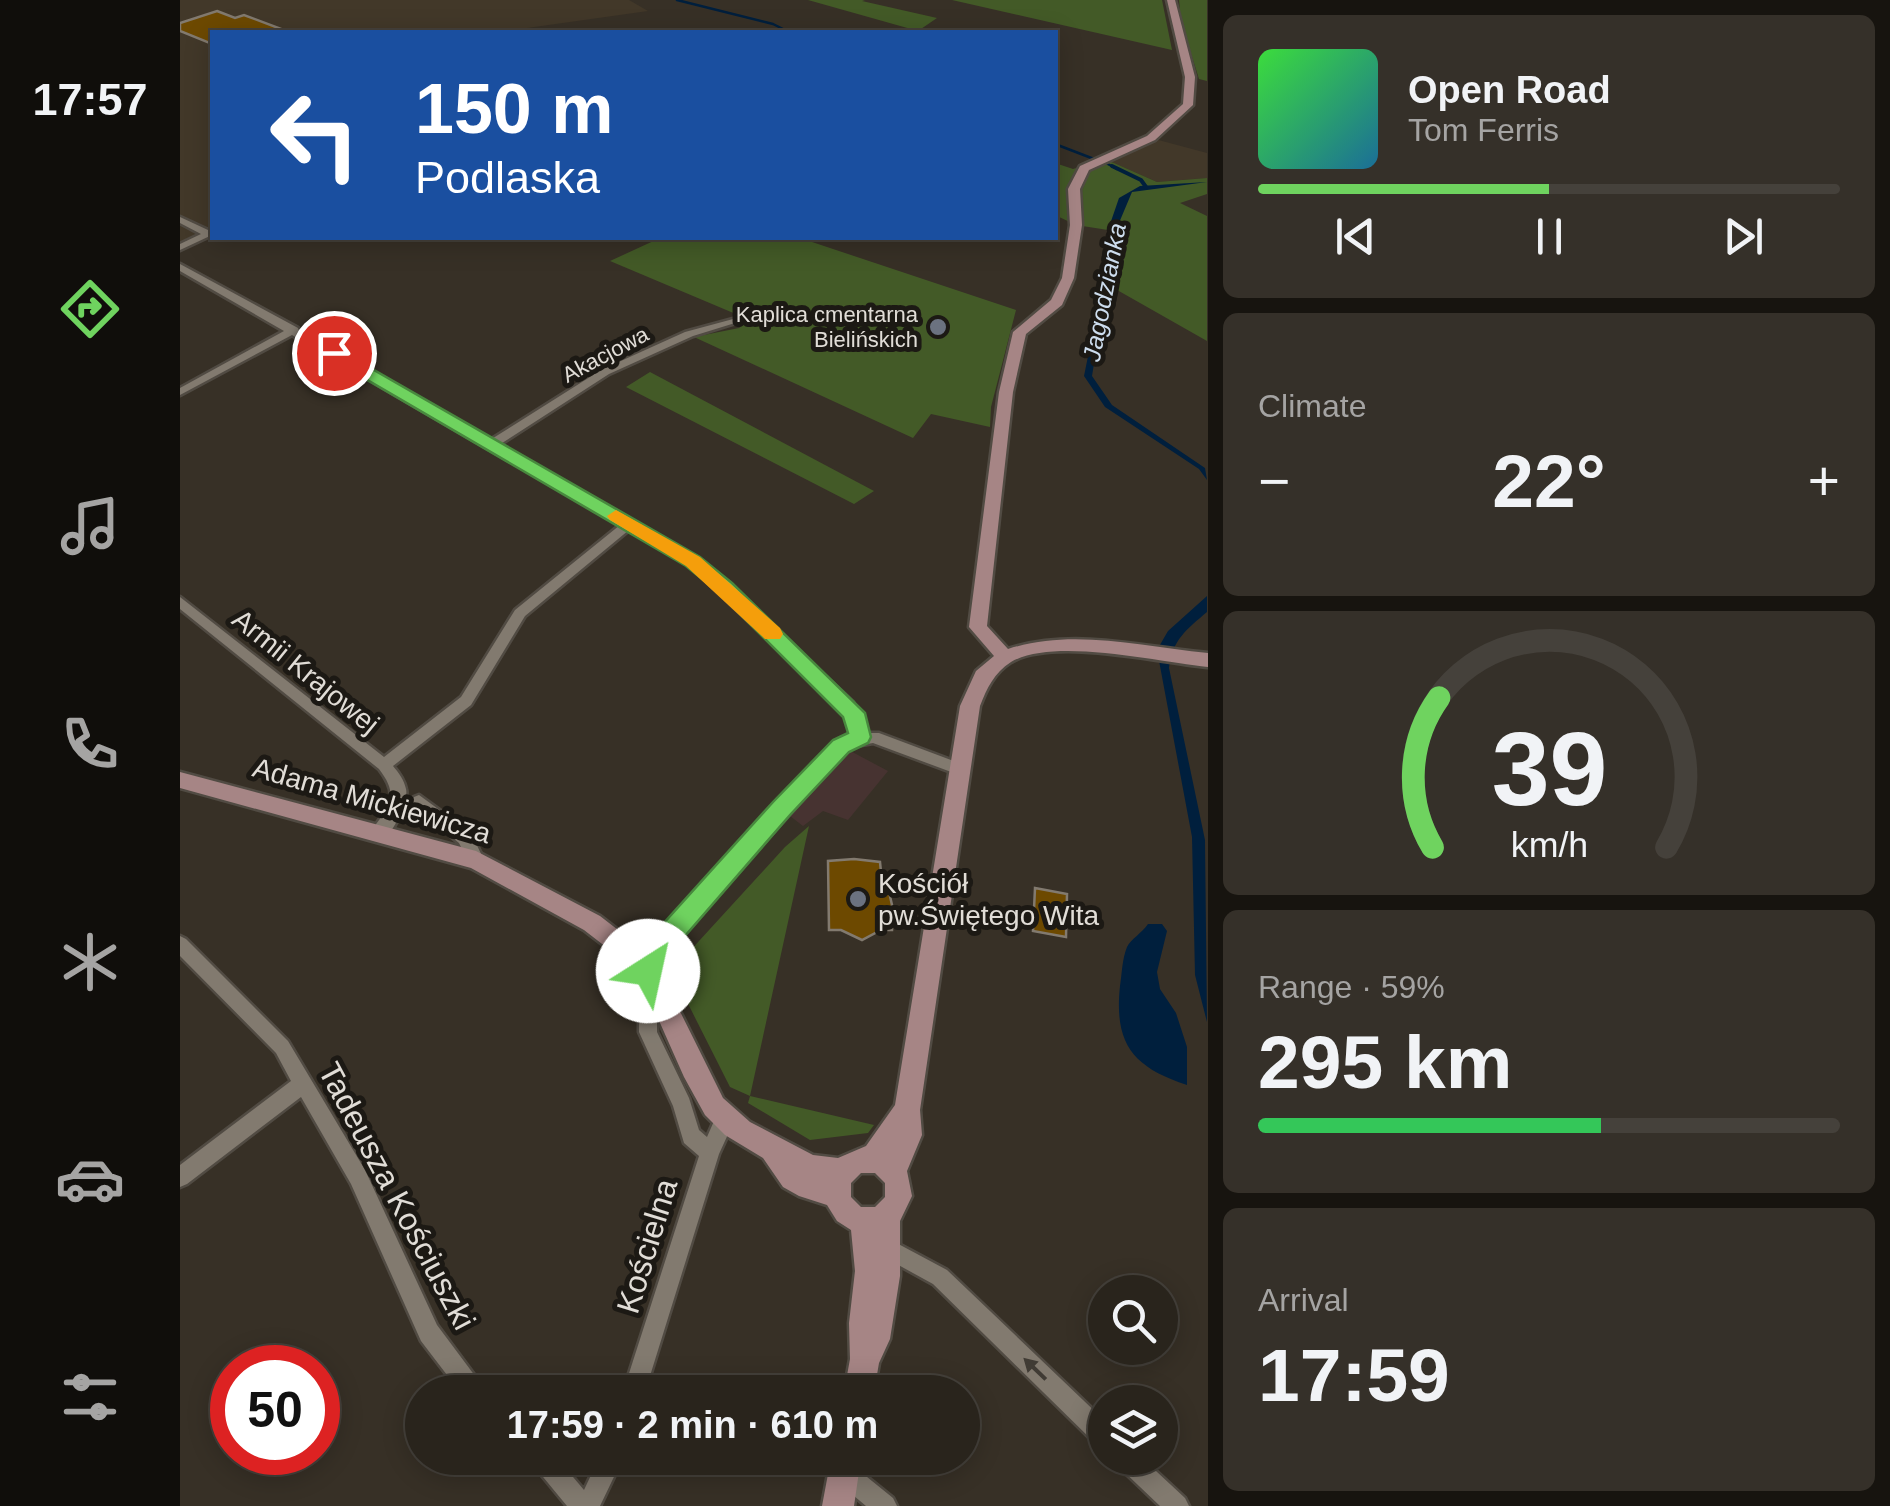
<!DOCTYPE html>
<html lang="en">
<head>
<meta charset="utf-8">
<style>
	:root { --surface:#29241c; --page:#353029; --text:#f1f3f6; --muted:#a5a4a3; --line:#45413b; --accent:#6fd35f }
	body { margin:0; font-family:Helvetica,sans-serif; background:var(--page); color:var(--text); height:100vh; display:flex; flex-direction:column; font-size:38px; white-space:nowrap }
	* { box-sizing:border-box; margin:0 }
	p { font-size:32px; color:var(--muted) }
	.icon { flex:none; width:55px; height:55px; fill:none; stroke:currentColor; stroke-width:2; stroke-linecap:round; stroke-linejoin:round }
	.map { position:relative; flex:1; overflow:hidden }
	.drawer { display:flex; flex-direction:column; gap:15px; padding:15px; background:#17140f; width:682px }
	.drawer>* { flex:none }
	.guide { position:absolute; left:30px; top:30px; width:848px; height:210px; border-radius:0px; box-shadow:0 5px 25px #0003,0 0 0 2px var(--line); background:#1a4fa0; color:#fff; overflow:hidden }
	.controls { position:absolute; left:908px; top:1275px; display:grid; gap:20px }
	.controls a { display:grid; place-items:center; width:90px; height:90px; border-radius:50%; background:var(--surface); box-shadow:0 5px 25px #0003,0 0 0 2px var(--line); font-size:50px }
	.speed { position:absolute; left:30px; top:1345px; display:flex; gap:20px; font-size:50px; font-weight:700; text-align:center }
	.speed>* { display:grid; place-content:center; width:130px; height:130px; border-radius:50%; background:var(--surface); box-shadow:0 5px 25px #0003,0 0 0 2px var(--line); line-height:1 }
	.speed .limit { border:15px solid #d22; background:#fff; color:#111 }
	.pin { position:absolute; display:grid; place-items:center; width:85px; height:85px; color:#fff; margin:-42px; border:5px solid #fff; border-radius:50%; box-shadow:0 2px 10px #0007 }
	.me { position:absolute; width:110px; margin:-55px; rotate:35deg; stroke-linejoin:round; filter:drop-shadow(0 0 8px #0008) }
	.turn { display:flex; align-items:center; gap:35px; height:210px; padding:0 40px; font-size:45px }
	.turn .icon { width:130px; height:130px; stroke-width:2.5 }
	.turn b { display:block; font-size:70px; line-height:85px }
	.big { font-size:75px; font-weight:800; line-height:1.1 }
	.drawer .card { flex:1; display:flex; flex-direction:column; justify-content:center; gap:15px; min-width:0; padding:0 35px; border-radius:15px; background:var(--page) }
	.drawer .dial { align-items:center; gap:0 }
	.dial svg { height:260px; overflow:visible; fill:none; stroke:var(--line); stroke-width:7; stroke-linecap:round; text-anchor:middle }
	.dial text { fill:var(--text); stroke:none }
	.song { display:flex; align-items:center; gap:30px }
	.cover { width:120px; height:120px; border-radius:15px; background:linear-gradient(135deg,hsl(120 70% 55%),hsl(200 70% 35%)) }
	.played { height:10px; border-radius:5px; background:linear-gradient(90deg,var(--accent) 50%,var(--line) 50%) }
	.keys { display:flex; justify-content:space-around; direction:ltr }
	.heat { display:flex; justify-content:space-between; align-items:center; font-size:55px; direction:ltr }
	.charge { height:15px; border-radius:8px; background:linear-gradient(90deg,#34c759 59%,var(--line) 0) }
	.trip { position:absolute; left:225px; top:1375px; width:575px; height:100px; border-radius:50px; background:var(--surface); box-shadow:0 5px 25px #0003,0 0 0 2px var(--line); font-weight:800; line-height:100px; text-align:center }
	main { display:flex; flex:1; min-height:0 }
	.tab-bar { display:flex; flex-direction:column; width:180px; justify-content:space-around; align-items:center; background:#100e0b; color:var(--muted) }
	.tab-bar .icon { width:70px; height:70px }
	.tab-bar .current { color:var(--accent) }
	.tab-bar b { font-size:45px; color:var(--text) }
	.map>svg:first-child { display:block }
	.commercial { fill:#473331 }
	.built { fill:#423829 }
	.green { fill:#435a27 }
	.water { fill:#001f3d }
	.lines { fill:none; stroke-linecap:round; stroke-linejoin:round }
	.stream-far1 { stroke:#001f3d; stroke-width:2.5 }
	.stream { stroke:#001f3d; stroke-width:4 }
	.building { fill:#6d4900; stroke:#827a6f; stroke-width:2.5 }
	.street-casing { stroke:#514b43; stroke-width:5 }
	.secondary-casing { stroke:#514b43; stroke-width:5 }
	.street { fill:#827a6f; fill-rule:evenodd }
	.secondary { fill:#a68585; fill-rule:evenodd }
	.oneway { fill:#403b34 }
	.route { fill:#6fd35f; stroke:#48893e; stroke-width:2.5 }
	.slow { fill:#f59e0b }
	.worship-dot { fill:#6b7280; stroke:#1c1914; stroke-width:4 }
	.labels { text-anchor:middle; stroke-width:10; stroke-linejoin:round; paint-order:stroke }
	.far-poi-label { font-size:22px; fill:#e1ddd7; stroke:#1c1914; text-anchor:end }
	.far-street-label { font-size:22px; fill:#e1ddd7; stroke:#1c1914 }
	.far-water-label { font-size:25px; font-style:italic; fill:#cdddee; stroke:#1c1914 }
	.street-label { font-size:28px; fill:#e1ddd7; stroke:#1c1914 }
	.poi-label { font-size:28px; fill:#e1ddd7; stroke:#1c1914; text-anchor:start }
	.near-street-label { font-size:32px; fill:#e1ddd7; stroke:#1c1914 }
</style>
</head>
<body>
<main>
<nav class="tab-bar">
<b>17:57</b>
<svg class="icon current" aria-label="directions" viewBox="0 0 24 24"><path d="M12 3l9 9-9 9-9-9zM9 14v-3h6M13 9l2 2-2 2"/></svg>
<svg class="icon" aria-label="music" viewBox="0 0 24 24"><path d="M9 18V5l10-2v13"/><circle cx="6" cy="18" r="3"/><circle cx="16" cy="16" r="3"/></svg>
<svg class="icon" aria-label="phone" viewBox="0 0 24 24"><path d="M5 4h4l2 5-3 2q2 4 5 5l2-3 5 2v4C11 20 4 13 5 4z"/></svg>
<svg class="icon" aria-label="climate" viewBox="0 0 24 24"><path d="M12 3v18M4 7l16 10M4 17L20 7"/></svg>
<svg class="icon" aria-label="car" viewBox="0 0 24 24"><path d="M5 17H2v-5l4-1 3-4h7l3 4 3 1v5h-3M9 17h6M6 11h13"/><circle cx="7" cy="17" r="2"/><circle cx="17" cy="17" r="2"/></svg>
<svg class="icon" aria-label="filters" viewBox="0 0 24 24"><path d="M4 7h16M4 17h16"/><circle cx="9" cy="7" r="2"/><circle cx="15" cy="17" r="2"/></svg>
</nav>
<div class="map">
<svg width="1028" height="1506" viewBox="0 0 1028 1506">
	<rect width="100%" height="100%" fill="#373026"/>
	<path class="commercial" d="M661,746L708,771L668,820L643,811L623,826L601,809Z"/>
	<path class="built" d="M0,0H449L468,11L340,29L348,32H32V232L0,247Z
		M971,138L1027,153V178L977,182L925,159Z"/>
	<path class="green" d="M628,0H685L682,1L757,18L738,31Z
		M772,0H982L992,50Z
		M999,0H1027V81L1019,79L1001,22Z
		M925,159L977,182L1027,178V194L1000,203L1027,216V341L923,282L928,230L896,225L875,215V163L893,169Z
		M480,238H620L836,310L811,407L810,427L751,414L733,438L514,337L559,328L570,320L430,261Z
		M470,372L694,491L674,504L446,387Z
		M629,826L570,1096L694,1125L688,1133L630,1140L568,1103L570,1096L550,1087L493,974L492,960L500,952L508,953L605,847Z"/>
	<path class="water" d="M1027,182L952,192L936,230L912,376L932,405L1025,468L1027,480L1019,469L925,407L904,376L923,282L928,230L939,198L960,186Z
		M1027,596V612C1007,629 992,640 989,668L1025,840L1027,1022L1015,975L1012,837L977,650L988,631Z
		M968,924H982L987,931L977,972L980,989L996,1013L1007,1047V1085C952,1067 934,1043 940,986C942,974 942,959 947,947C951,939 962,933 968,924Z"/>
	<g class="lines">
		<path class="stream-far1" d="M497,0L593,24L609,32
			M875,144L914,159
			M926,163L937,169"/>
		<path class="stream" d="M932,166L961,180L966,187"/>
	</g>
	<path class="building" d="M37,11L55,18L64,15L109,32H32V44L0,31V23Z
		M674,859L700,862L703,892H709L712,905V930H701L682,940L661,930H649L648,861Z
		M855,888L887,894L886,937L853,931Z"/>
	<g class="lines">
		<g class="street-casing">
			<path id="street" d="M0,217L28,230L32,229V235L0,250V244L21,234L0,223Z
				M0,264L118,328L119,331L310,440L421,370L505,332L568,315V319L513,336L429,374L319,445L518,558L673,702L686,733H699L787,766L790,770L787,774L782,776L693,743L670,747L471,968L477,975V1032L509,1098L519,1130L527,1137L538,1112L545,1109L552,1112L555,1119L539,1154L465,1392H443L519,1156L504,1143L493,1106L459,1032V975L462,970L455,963L661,738L672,735L662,709L508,564L449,530L345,616L291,705L213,766C219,773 224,780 226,789C229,801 212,837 200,841C197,841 194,840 191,840L189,835C205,808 223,800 199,769L0,609V597L204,757L281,697L335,610L440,525L112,335L0,395V388L104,331L0,271Z
				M239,795L291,833L304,860L302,865L296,867L290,865L279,843L234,805L231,801L234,797Z
				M0,936L6,939L108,1041L185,1170L257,1325L301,1384L304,1392H280L241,1341L171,1184L121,1097L7,1184L0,1187V1165L111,1081L96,1053L0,956Z
				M709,1239L767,1270L925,1421V1448L917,1445L753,1284L702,1256L699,1249L702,1242Z
				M350,1458H377L404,1490L419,1458H443L420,1506H387L354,1466Z
				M934,1458H962L1005,1498L1009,1506H980L938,1466Z
				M663,1460L671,1464L713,1498L717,1506H686L655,1480L651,1472L655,1464Z"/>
		</g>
		<g class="secondary-casing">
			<path id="secondary" d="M987,0H995L1015,77L1013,105L975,140L909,170L900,189L902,225L894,278L882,305L846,334L833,392L807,626L828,649C894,628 961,647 1028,653V667C978,662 874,637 831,662C814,673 807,688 800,706L740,1110L742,1135L727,1171L732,1196L720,1221V1276L710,1339L699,1363L694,1392H664L670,1359L669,1323L675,1271L671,1230L657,1221L647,1205L619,1196L603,1187L583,1158L545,1135L525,1115L504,1077L457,971L404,930L291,868L0,788V772L296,851L420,916L473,957L543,1098L570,1122L633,1155L658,1158L686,1146L715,1105L780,706L796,671L814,656L789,627L819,392L833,332L871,300L882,278L890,225L888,189L900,166L967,136L1003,104L1005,77ZM681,1173H695L705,1183V1197L695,1207H681L671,1197V1183Z
				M651,1458H681L674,1506H642Z"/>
		</g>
		<use href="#street" class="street"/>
		<use href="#secondary" class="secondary"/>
	</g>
	<defs><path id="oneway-solid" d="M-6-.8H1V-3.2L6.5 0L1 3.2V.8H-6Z" transform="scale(2.5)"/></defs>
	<use class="oneway" href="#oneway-solid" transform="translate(855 1369) rotate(-136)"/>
	<path class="route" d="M148,350H159L520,557L552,583L685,713L691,737L688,743L669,752L610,815L479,966L477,979L468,983L458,979L451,963L455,955L593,802L653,740L668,733L663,717L538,592L506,566L148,357Z"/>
	<path class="slow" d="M436,510L520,557L600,628L603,634L600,639H585L506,566L430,520L427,516Z"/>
	<g class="worship-dot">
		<circle cx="758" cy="327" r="10"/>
		<circle cx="678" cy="899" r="10"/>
	</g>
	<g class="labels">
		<g class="far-poi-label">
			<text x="738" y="322">Kaplica cmentarna<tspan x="738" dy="25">Bielińskich</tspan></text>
		</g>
		<g class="far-street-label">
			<text transform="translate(425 354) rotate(-28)" y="8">Akacjowa</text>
		</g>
		<g class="far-water-label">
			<text transform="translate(924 292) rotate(-79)" y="9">Jagodzianka</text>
		</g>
		<g class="street-label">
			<text transform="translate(126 671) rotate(39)" y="10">Armii Krajowej</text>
			<text transform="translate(192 800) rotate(16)" y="10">Adama Mickiewicza</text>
		</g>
		<g class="poi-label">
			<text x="698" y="893">Kościół<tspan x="698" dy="32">pw.Świętego Wita</tspan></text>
		</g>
		<g class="near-street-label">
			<text transform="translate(217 1196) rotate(62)" y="11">Tadeusza Kościuszki</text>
			<text transform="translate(467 1246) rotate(-73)" y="11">Kościelna</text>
		</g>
	</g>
</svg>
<div class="controls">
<a><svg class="icon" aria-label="search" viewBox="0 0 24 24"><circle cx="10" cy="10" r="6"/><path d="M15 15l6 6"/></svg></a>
<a><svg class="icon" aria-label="layers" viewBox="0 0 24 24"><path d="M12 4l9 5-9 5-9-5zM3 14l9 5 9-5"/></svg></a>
</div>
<div class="speed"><div class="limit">50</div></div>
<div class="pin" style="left:154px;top:353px;background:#d93025"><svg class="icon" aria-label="arrive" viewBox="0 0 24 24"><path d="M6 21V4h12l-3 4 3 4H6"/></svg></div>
<svg class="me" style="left:468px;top:971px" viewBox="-20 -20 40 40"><circle r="19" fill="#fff"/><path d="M0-13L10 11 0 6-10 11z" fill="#6fd35f"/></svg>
<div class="trip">17:59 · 2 min · 610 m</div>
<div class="guide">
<div class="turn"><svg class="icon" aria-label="left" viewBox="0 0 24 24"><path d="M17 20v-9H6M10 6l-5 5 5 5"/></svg><div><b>150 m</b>Podlaska</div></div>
</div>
</div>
<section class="drawer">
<div class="card">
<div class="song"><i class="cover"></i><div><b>Open Road</b><p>Tom Ferris</p></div></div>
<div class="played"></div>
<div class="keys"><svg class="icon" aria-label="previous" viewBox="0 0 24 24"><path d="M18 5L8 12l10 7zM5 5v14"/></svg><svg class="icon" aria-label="pause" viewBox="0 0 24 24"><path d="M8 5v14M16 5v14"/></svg><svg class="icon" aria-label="next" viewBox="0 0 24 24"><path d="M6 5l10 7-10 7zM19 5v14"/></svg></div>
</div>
<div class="card"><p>Climate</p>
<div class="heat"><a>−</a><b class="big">22°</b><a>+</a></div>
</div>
<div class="card dial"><svg viewBox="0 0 100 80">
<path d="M14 69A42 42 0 1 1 86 69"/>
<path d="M14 69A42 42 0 0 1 16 23" stroke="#6fd35f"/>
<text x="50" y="56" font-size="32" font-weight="700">39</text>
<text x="50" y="72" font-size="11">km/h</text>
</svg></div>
<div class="card"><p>Range · 59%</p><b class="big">295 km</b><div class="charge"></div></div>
<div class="card"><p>Arrival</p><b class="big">17:59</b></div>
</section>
</main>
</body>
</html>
